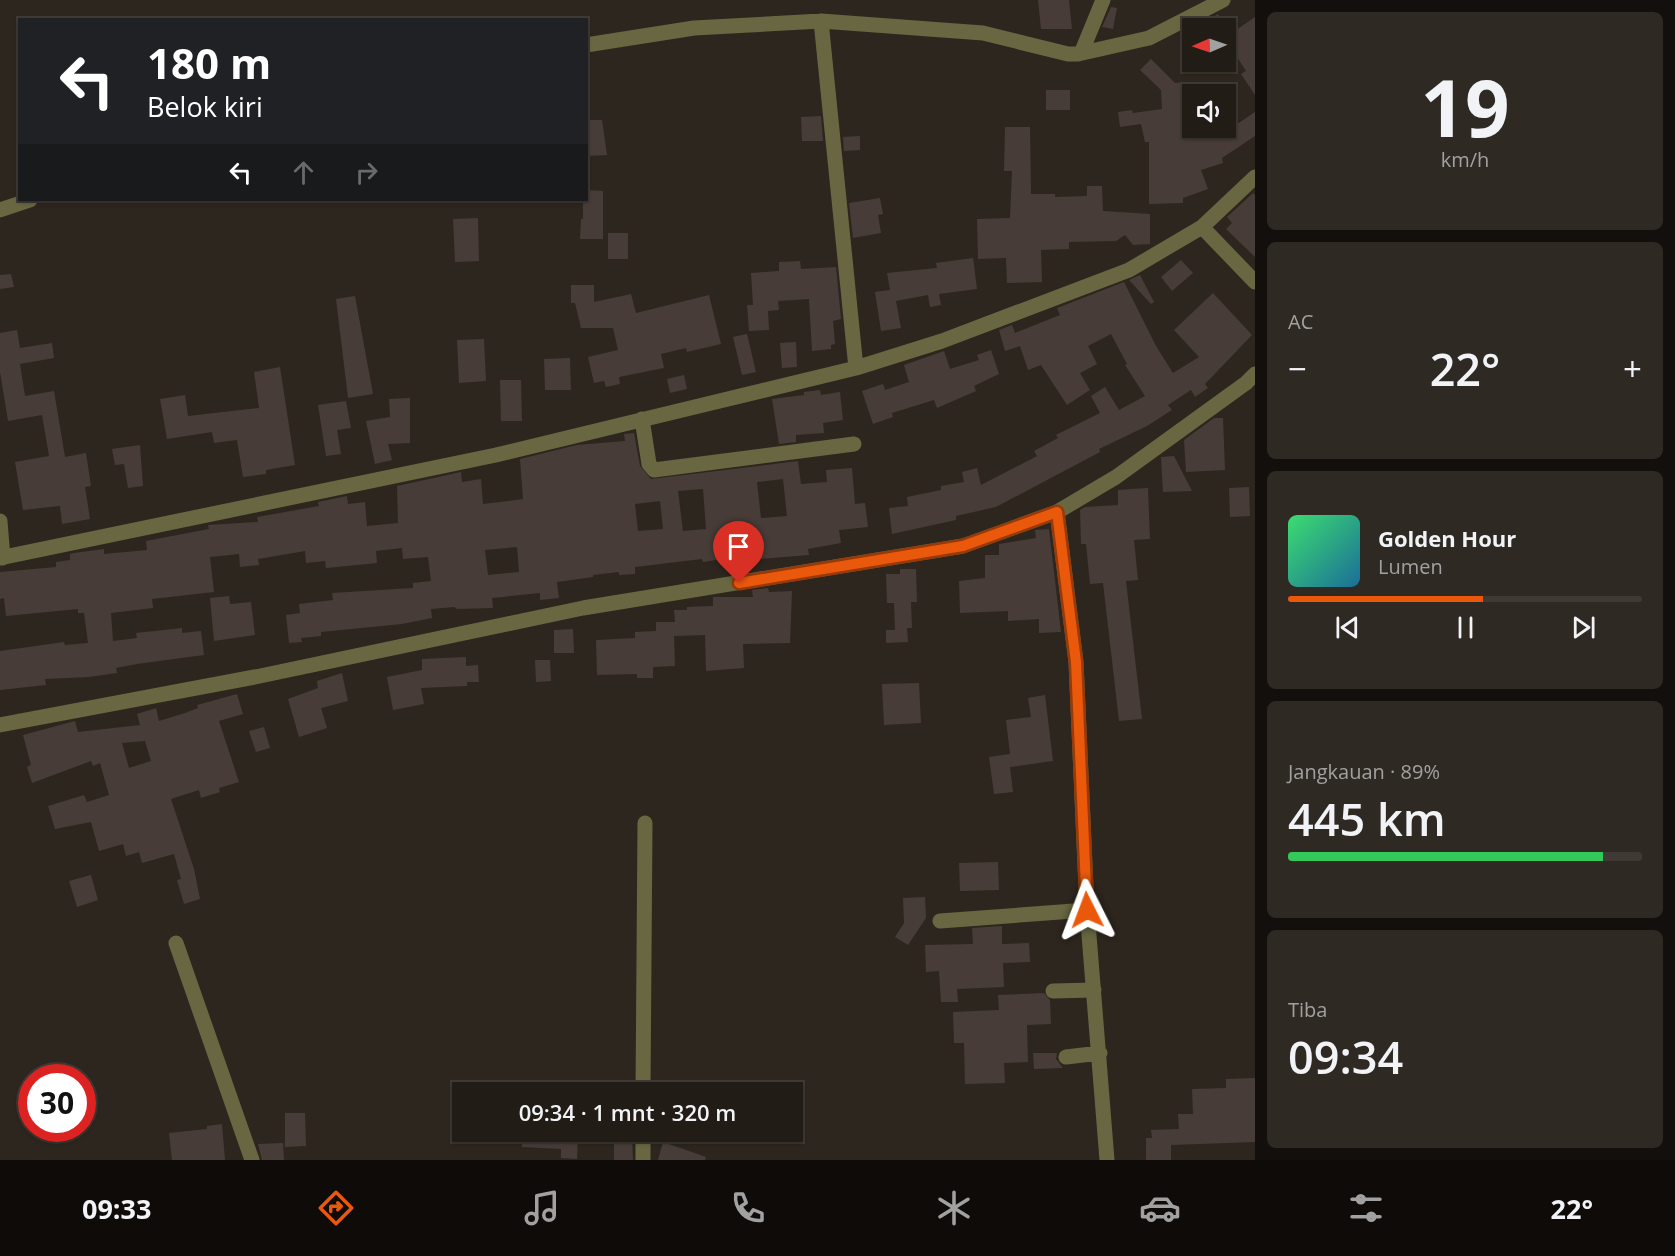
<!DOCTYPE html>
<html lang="id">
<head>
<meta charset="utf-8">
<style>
	:root { --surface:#221c16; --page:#2e2923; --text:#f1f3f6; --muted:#a2a1a1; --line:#3f3a35; --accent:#ea580c }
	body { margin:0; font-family:"Open Sans",sans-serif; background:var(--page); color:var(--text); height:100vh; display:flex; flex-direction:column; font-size:22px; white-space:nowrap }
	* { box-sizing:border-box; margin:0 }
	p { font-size:20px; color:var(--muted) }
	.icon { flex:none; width:33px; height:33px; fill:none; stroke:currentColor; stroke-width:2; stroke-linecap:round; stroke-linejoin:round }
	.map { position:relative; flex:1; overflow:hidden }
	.side { display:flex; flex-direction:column; gap:12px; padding:12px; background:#130f0c; width:420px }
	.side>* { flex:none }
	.banner { position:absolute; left:18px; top:18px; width:570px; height:183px; border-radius:0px; box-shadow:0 2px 4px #0004,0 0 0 2px var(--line); background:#202124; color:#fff; overflow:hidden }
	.needle { width:39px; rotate:268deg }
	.tools { position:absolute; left:1182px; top:18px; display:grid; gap:12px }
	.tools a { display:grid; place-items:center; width:54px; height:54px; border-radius:0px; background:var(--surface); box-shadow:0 2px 4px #0004,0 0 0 2px var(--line); font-size:30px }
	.speed { position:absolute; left:18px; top:1064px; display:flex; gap:12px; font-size:30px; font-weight:700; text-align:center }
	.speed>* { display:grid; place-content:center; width:78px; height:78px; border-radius:50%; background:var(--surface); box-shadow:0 2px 4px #0004,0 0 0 2px var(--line); line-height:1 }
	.speed .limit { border:9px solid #d22; background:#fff; color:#111 }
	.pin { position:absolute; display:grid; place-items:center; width:51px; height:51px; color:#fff; margin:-62px -26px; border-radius:50% 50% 50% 0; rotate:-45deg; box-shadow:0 0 6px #0007 }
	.pin .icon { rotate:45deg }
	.me { position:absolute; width:66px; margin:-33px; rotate:357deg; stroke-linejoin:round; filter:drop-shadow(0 0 4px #0008) }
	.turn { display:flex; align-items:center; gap:21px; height:126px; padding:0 30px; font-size:27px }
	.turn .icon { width:78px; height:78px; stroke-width:2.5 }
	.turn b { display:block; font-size:42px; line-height:51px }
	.lanes { display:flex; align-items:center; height:57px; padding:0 30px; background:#0003; justify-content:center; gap:30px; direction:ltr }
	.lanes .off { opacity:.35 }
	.big { font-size:45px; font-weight:600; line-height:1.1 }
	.side .widget { flex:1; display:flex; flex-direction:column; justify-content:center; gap:9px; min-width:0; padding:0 21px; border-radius:9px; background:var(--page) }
	.side .dial { align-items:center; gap:0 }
	.dial b { font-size:78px; line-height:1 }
	.song { display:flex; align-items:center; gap:18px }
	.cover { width:72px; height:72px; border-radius:9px; background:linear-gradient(135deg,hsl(140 70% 55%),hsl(200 70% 35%)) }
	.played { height:6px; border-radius:3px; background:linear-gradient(90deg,var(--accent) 55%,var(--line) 55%) }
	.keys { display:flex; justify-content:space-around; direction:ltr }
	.heat { display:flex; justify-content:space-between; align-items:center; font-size:33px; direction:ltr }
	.charge { height:9px; border-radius:4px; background:linear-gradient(90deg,#34c759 89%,var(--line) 0) }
	.trip { position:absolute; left:452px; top:1082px; width:351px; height:60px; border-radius:0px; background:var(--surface); box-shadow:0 2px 4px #0004,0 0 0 2px var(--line); font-weight:600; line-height:60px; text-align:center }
	.dock { display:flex; height:96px; justify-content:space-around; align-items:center; background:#0e0b09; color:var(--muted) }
	.dock .icon { width:42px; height:42px }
	.dock .active { color:var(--accent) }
	.dock b { font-size:27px; color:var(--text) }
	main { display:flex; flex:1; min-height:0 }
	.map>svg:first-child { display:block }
	.building { fill:#483c38; fill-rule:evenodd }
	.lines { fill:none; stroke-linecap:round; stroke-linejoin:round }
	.street { stroke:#686742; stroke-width:15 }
	.route-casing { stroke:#983908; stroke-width:15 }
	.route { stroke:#ea580c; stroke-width:10 }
</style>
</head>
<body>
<main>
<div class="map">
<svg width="1255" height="1160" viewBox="0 0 1255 1160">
	<rect width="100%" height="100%" fill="#2d261e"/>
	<path class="building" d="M1038,0H1069L1072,29H1041Z
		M1111,7L1117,8L1113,29L1102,27Z
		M1218,14L1227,28H1196Z
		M1255,17V95L1241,74L1246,71L1226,40V37Z
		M1151,59L1175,83L1184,82L1185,94H1189L1190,140L1214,134L1215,139L1255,112V136L1222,158L1223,163L1201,170L1208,189L1183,198V203L1149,204V142H1145L1141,124L1120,127L1118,112L1132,110L1133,113L1162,109L1161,90L1140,70Z
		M1046,90H1070V110H1046Z
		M821,116L823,141H802L801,117Z
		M586,120H602L607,155L586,156Z
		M1005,127H1030L1031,194H1055V197L1087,196V186H1102L1103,211L1150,214V244L1133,245L1125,235L1116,241L1069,242V249L1041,250L1042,282L1007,283L1006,258L978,259L977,219L1010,218L1012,171H1004Z
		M860,136V150L844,151L843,137Z
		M586,190L603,191V239H580L581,219H583V200H586Z
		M1253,193L1255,195V257L1226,229L1232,223L1227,217Z
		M880,198L883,214L878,215L881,233L853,238L849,203Z
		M478,218L479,261L455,262L453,219Z
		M608,233H628V259H608Z
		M973,258L977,289L939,294L941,305L930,307L928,295L896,301L901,328L881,331L875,292L890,290L887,273L937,268L936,263Z
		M1181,260L1193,273L1172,291L1161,277Z
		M800,261L801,269L836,267L841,319L833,321L835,344L831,345V349L812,351L809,299L778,301L779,310L768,311L769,330L749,331L747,305H753L751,273L779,271V262Z
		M11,274L14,287L0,289V275Z
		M1140,275L1154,302L1151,304L1129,280Z
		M1124,282L1156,346L1173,373L1199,357L1174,330L1213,293L1252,335L1205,384L1208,388L1195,397L1191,390L1168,405L1172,410L1147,426L1099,449L1100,452L996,507L956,516V520L892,534L889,508L908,506L907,497L941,490V486L964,482L962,472L977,468L981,485L1037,456L1034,451L1058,438L1056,435L1100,413L1091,396L1105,387L1119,410L1145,396L1125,365L1127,364L1111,334L1088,346L1097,364L1080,373L1090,390L1067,405L1041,365L1028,370L1020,346L1005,351L999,330L1012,325L1015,333L1060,315L1057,308Z
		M571,285H594V302L631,294L636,313L709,295L721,344L687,352L686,348L661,354L664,368L619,377L620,384L606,387L604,381L594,383L588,357L618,350L613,328H581L575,303H571Z
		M355,296L373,394L348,398L336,299Z
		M17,330L20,348L52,343L54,358L20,364L25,396L54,391L65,457L86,453L91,486L85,487L90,519L62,524L60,506L23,510L15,462L49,456L42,415L8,421L0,372V333Z
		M747,334L756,372L742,375L733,337Z
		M484,339L486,381L459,383L457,340Z
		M796,342L797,367L782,368L780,343Z
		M991,350L999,374L974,386L976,391L937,408L934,400L892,413L893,417L873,424L862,391L883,384L885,390L909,382L904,365L944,351L950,369L979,360L977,355Z
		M570,358L571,390H545L544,359Z
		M280,367L295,465L266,470V474L243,477L237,440L214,443L212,432L167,439L160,399L185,395L188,416L259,408L254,372Z
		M684,375L687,389L670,393L667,379Z
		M500,380H521L522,421H501Z
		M820,390L821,395L840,392L843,420L823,423L824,433L796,435V442L779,444L772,399L804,395V392Z
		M410,398V443L388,444L392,460L375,464L366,421L390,417L389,399Z
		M346,401L351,428L337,430L341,454L326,456L318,405Z
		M1214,418H1223L1225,470L1186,472L1184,440Z
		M634,433L640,466L651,479L798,461L801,484L827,482L826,470L852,468L855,504L865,503L868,527L839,530L841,543L808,549L809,555L724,562L723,559L703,562L702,559L635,567V574L619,575V572L593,575V577L557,582L559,598L540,600V593L492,598L493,608L456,609L455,607L431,609L432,618L402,624L321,632V636L301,638L302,642L289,643L286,615L300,613L299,604L333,600L332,593L413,588V583L431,581L428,557L403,559L402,548L376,551L377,563L326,568L325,561L306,563L305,551L258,559L259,565L240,567L239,554L210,557L214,592L152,599L153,608L111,613L113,641L137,638L136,633L182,628V633L201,631L204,655L137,664L116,668L117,673L89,677L45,679L46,685L0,690V651L64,642L65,645L88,643L84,613H78V609L6,616L4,598L0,599V572L56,567V562L70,560V554L74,553L104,549V554L147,550L146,541L209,529L208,525L258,522L257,517L319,506L318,502L347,496L348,504L365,502L367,526L398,523L397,486L461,472L462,482L481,479L483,504L523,499L520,459L577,445L625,441L624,434ZM783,479L787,516L761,518L757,482ZM703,489L706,529L683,531L678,491ZM660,501L663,529L638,531L635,504ZM517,547L519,572L488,575L485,550Z
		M140,445L143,486L128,488L124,464L115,465L112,449Z
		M1174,456L1192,491L1163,492L1161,457Z
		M1249,487L1250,516L1230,517L1229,488Z
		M1148,488L1150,539L1134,540L1138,580L1126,581L1142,719L1119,721L1103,583L1090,584L1086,544H1081L1080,510L1085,507L1118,505V490Z
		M1049,529L1061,632L1039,633V619L1008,621V611L960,613L959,581L985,578V555H999V544L1036,538L1035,530Z
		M900,569H916L917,602H911L912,628H907L908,642L886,643V630H895L894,603H887L886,574H900Z
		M768,588L769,592L792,591L790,643L743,644L744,668L706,671L705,635L674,636L675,666L653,667V678H637V674L597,675L596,640L635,638V632L656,631V622H675L674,610H687V607L713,606V597H753L752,590Z
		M229,596L230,604L251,602L255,635L214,641L210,598Z
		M573,629L574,653H554V630Z
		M466,657V666L478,665L479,682H467V686L421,688L424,704L393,710L387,677L422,670V659Z
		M535,660H550L551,681L536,682Z
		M342,673L348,701L321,708L327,728L299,737L288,699L318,688L317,681Z
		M919,683L921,723L884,725L882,684Z
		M237,694L243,714L219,721L239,782L219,788L220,792L201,798L199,790L171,799L194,869L200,899L184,904L177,880L181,879L174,854L142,863L139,852L126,856L123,844L99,851L91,822L55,829L48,806L84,795L87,802L109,795L100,763L93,766L91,761L32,783L27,767L31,765L23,735L75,721L78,732L140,725L137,714L156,708L159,721L185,713L198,708L197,705ZM145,741L151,761L129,768L122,743Z
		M1045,695L1053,761L1010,767L1013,792L994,794L989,757L1010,754L1006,720L1031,717L1028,698Z
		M264,727L270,748L256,752L249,731Z
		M998,862L999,890L960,891L959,863Z
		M91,875L98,900L77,907L69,881Z
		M925,897L926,918L908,945L895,937L904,923L903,898Z
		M1002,926V944L1029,943L1030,962L1003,963L1004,987L957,989L958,1002H941L939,971L926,972L925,945L973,944L972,928Z
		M1044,993L1050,1000L1051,1024L1027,1025L1028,1062L1004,1063L1005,1083L965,1084L964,1043H954L953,1012L999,1010L998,995Z
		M1033,1053H1057L1056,1059L1063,1068L1034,1069Z
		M1255,1078V1142L1171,1145V1160H1146V1138H1152L1151,1130L1179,1129L1178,1114H1193L1192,1089L1226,1088V1079Z
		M285,1113H305L306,1146L285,1147Z
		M222,1124L225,1160H172L169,1133L207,1129V1126Z
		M522,1131H578L577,1159L561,1158V1149L522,1147Z
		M632,1135L633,1160H614V1136Z
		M663,1142L706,1157L705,1160H658Z
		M283,1143L284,1160H262L258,1144Z"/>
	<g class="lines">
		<path class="street" d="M821,21L856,368
			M586,45L694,28L821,21L983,33L1068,54H1078L1082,51L1103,0
			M1078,54L1149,38L1223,0
			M0,210L30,200
			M1202,227L1255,177
			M642,419L649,464L654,470L854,444
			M1057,512L1076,662L1087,910L1107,1160
			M0,521L3,558
			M0,558L496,455L856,368L942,341L1129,270L1202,227L1255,282
			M0,725L260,676L583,608L963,546L1057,512L1116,477L1246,383L1255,374
			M940,921L1087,910
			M176,943L252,1160
			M1053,991L1094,990
			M1066,1057L1100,1053
			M643,1092L645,823
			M643,1160V1131"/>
	</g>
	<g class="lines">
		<g class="route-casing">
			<path id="route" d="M739,583L963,546L1057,512L1076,662L1087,910"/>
		</g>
		<use href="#route" class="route"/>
	</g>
</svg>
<div class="tools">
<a><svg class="needle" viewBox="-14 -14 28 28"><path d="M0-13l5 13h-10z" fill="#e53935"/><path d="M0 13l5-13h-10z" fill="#a2a1a1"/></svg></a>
<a><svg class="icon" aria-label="sound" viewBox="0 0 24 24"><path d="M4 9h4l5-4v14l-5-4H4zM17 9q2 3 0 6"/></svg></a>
</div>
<div class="speed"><div class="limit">30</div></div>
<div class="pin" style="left:739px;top:583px;background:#d93025"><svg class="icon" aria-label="arrive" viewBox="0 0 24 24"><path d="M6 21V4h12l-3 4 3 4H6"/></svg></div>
<svg class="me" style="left:1087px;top:910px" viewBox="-20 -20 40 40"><path d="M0-17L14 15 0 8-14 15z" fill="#ea580c" stroke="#fff" stroke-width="4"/></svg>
<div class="trip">09:34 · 1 mnt · 320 m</div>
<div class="banner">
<div class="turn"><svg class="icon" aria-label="left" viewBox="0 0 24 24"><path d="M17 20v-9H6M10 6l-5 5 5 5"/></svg><div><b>180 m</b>Belok kiri</div></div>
<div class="lanes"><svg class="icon" aria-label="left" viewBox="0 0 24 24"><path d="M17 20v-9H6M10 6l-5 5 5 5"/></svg><svg class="icon off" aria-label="ahead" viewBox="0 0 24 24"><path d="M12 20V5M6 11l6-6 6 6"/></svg><svg class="icon off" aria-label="right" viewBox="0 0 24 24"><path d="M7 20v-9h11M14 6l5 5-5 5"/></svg></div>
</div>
</div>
<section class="side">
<div class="widget dial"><b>19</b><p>km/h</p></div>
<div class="widget"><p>AC</p>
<div class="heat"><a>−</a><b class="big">22°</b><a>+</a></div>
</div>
<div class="widget">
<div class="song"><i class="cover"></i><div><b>Golden Hour</b><p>Lumen</p></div></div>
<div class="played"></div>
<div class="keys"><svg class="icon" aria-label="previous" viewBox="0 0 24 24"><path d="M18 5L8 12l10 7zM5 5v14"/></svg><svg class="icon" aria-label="pause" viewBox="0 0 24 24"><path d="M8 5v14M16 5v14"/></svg><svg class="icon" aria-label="next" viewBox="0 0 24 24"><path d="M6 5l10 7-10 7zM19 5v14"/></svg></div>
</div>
<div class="widget"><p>Jangkauan · 89%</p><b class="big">445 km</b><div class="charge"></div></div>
<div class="widget"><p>Tiba</p><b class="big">09:34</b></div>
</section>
</main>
<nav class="dock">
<b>09:33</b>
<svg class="icon active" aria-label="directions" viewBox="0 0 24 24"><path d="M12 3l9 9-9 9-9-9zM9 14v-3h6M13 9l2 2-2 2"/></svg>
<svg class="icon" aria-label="music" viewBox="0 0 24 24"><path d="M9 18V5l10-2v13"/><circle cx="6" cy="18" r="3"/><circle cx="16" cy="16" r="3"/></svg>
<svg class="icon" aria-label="phone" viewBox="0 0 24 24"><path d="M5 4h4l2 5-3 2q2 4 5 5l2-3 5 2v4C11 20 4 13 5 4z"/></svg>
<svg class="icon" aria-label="climate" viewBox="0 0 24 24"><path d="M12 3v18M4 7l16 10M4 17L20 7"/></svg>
<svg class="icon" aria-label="car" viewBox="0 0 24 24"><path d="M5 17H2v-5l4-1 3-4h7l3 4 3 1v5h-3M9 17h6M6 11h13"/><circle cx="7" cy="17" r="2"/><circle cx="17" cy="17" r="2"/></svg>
<svg class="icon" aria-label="filters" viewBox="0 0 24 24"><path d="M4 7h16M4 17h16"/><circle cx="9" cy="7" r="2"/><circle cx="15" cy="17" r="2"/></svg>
<b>22°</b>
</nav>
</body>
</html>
